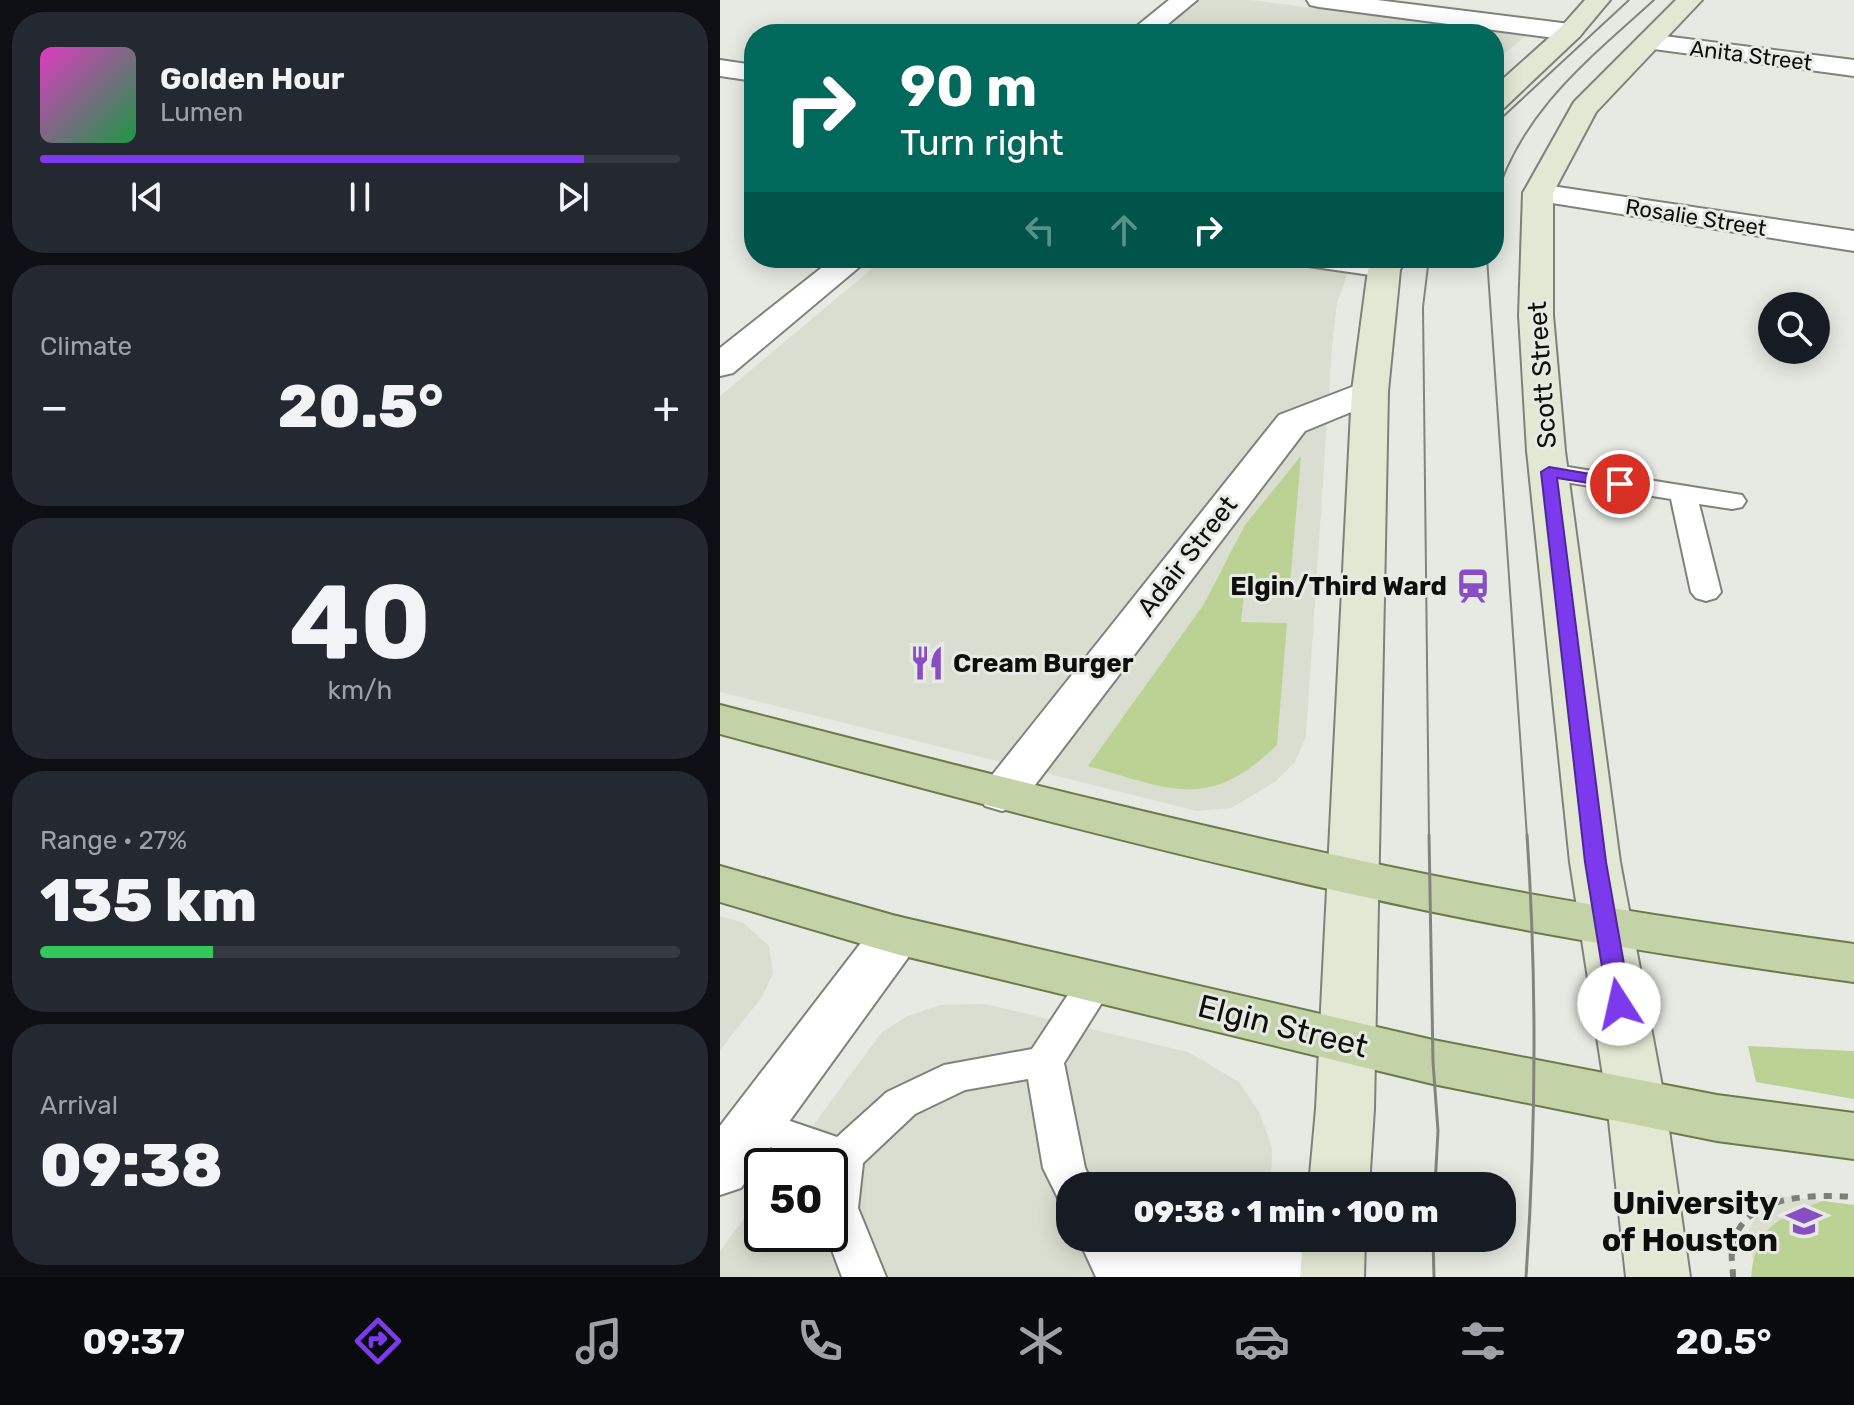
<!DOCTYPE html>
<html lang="en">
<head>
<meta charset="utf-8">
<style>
	:root { --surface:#171b24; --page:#242831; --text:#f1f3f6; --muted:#9ea1a6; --line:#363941; --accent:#7c3aed }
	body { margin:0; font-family:Rubik,sans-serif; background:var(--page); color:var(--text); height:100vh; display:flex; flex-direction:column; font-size:30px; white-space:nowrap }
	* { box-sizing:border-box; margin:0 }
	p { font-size:26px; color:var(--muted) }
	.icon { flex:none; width:44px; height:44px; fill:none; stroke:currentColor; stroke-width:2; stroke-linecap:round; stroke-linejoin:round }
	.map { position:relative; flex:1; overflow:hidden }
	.drawer { display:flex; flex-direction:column; gap:12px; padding:12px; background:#0d0f14; width:720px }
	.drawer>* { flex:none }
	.hud { position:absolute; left:24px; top:24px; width:760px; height:244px; border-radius:32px; box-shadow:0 4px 20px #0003; background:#00695c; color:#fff; overflow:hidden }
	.fabs { position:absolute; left:1038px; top:292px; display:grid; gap:16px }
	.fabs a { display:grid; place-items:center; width:72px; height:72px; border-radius:50%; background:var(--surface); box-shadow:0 4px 20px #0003; font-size:40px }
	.speed { position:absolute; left:24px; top:1148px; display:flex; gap:16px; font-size:40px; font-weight:700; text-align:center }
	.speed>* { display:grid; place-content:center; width:104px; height:104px; border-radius:50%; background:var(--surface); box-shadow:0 4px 20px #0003; line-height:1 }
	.speed .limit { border:4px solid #111; border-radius:12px; background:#fff; color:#111 }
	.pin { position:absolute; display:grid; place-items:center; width:68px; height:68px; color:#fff; margin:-34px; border:4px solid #fff; border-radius:50%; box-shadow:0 2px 8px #0007 }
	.me { position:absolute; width:88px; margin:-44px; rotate:350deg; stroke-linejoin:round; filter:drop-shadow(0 0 6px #0008) }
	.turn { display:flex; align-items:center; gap:28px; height:168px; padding:0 24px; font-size:36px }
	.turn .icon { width:104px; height:104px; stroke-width:2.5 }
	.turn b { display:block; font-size:56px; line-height:68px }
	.lanes { display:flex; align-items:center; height:76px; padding:0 24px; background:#0003; justify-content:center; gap:40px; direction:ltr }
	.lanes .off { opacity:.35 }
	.big { font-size:60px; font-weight:800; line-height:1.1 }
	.drawer .tile { flex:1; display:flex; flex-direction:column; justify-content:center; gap:12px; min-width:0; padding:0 28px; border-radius:32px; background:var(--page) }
	.drawer .dial { align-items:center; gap:0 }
	.dial b { font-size:104px; line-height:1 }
	.song { display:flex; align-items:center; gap:24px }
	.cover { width:96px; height:96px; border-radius:12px; background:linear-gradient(135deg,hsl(310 70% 55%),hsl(140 70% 35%)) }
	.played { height:8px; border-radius:4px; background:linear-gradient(90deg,var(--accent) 85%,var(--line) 85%) }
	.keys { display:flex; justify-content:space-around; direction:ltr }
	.heat { display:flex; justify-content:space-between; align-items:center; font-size:44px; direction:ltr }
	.charge { height:12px; border-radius:6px; background:linear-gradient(90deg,#34c759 27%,var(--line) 0) }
	.trip { position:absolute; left:336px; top:1172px; width:460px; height:80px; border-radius:32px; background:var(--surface); box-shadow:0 4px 20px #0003; font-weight:800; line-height:80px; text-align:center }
	.tabs { display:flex; height:128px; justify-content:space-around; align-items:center; background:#090b0e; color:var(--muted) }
	.tabs .icon { width:56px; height:56px }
	.tabs .on { color:var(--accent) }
	.tabs b { font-size:36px; color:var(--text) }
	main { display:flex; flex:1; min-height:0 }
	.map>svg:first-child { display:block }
	.built { fill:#d9ded0 }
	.green { fill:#bcd194 }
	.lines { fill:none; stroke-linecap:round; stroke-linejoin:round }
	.lane-casing { stroke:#7f827b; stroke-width:4 }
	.street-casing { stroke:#7f827b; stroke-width:4 }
	.secondary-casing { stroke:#7f827b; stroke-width:4 }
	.primary-casing { stroke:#6b7a4a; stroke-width:4 }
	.path { stroke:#7c7e79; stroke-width:6; stroke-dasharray:8 8; stroke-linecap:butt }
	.lane { fill:#fff; fill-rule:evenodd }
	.street { fill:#fff; fill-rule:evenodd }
	.secondary { fill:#e2e8d3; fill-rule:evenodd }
	.primary { fill:#c4d2a7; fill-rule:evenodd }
	.tram-far1 { stroke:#82847e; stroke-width:2 }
	.tram { stroke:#82847e; stroke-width:3 }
	.route { fill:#7c3aed; stroke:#51269a; stroke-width:2 }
	.labels { text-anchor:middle; stroke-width:6; stroke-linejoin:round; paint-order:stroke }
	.far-street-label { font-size:22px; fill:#0e0e0c; stroke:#e7eae2 }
	.street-label { font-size:26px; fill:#0e0e0c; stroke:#e7eae2 }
	.poi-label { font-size:26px; font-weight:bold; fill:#0e0e0c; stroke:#e7eae2; text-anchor:end }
	.near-street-label { font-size:32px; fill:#0e0e0c; stroke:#e7eae2 }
	.near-poi-label { font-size:32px; font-weight:bold; fill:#0e0e0c; stroke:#e7eae2; text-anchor:end }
</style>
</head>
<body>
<main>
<section class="drawer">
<div class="tile">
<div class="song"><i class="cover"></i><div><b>Golden Hour</b><p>Lumen</p></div></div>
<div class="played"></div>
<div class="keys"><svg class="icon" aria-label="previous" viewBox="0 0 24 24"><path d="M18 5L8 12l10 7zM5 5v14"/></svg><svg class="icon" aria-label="pause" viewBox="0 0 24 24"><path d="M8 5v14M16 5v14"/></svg><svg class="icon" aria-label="next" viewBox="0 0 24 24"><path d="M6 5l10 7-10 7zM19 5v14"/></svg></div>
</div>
<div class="tile"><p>Climate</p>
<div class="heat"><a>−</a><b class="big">20.5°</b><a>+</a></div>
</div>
<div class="tile dial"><b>40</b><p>km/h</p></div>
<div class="tile"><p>Range · 27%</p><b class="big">135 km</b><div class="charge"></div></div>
<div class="tile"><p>Arrival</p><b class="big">09:38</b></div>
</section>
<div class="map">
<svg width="1134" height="1277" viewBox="0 0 1134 1277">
	<rect width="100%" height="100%" fill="#e7eae2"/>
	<path class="built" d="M478,0H531L807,35L774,62V34H436Z
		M165,258H633L617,303L612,347L586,736L575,762L555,782L511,808L477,811L0,692V396Z
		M0,916L24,923L49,946L53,973L42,997L0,1050Z
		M265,1004L468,1052L519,1082L539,1112L552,1147L551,1186H350V1238H551L550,1277H0V1251L42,1194V1234H110V1166H63L162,1032L188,1016L220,1005Z
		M1047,1194L1134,1205V1277H1039L1026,1236Z"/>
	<path class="green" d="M581,456L569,596L524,595L521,622L567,623L557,745C488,812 451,789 368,766L484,604L525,525Z
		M1028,1046L1134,1051V1099L1036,1082Z
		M1103,1201L1134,1205V1277H1031C1036,1225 1058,1218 1103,1201Z"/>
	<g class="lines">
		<g class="lane-casing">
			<path id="lane" d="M570,258H627L672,265L675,270L664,277L581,265Z
				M829,464L1022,495L1026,501L1022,507L1012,509L979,504L1001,592L996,598L986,601L976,598L971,592L951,499L820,478L816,472L820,466Z
				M376,968L389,972L395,982L344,1063L365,1168L374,1186H350V1202L338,1198L323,1168L308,1079L245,1090L195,1114L143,1163L138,1208L166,1277H122L106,1234H110V1166H101L21,1136L15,1125L21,1114L35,1109L117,1137L167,1092L224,1065L312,1049L363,972Z
				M358,1238H400L404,1246L612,1249L627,1254L634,1267L629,1277H376Z"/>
		</g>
		<g class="street-casing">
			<path id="street" d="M449,0H477L436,34H407Z
				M587,0H657L850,24L859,27L863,32L859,37L850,40L599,7L590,5Z
				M928,34L1134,60V76L919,47L915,42L919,37Z
				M0,60L34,65V81L0,76Z
				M818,184L1134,231V251L807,199L803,193L807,187Z
				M114,258H150L13,373L0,376V348Z
				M650,380L663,383L668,391L663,399L585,431L299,806L282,811L265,806L258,795L265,784L559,415Z
				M176,916L195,922L203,935L195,948L21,1188L0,1195V1126L157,922Z"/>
		</g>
		<g class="secondary-casing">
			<path id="secondary" d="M865,0H890L859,37L784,108L774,110V87L841,27Z
				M956,0H982L876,112L833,193V315L845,451L900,862L945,1102L970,1277H906L887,1102L850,862L807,451L799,315L803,193L854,102Z
				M654,258H686L680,270L668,391L654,1109L649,1186H589L596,1109L632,391L648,270Z
				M583,1238H645L644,1277H580Z"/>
		</g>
		<g class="primary-casing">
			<path id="primary" d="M0,705C234,765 468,826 705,874C847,903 990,924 1134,944V982C990,962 847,940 704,910C468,860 234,797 0,734Z
				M0,866L176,916L713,1040L997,1095L1134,1113V1159L997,1141L713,1084L176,954L0,902Z"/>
		</g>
		<path class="path" d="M1013,1277C1013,1267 1010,1255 1013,1245C1023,1194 1095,1194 1134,1197"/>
		<use href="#lane" class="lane"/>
		<use href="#street" class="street"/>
		<use href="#secondary" class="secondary"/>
		<use href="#primary" class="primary"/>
		<path class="tram-far1" d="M774,125L909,0
			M774,203C801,111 866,62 934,0
			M709,258L703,307L709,837
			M767,258L807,837"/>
		<path class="tram" d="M709,835L713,1062L718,1131L715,1186
			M713,1238L714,1277
			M806,1277C816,1130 817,982 807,835"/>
	</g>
	<path class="route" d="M829,467L900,479L908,484L900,488L837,478L886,862L911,1004L907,1010L899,1012L891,1010L888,1004L865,862L821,472Z"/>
	<defs>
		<g id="station-bare" transform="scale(2.76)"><path d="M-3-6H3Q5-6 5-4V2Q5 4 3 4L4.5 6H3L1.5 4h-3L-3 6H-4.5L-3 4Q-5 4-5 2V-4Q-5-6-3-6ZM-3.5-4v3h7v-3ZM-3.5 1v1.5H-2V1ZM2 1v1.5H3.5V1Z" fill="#884ec4" stroke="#e7eae2" stroke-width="2.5" paint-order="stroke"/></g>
		<g id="restaurant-bare" transform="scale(2.76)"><path d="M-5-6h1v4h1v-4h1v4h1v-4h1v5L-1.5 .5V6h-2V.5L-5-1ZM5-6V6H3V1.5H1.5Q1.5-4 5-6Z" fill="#884ec4" stroke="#e7eae2" stroke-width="2.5" paint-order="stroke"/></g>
		<g id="university-bare" transform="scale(2.76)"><path d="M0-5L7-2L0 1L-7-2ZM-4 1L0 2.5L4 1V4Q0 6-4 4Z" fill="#884ec4" stroke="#e7eae2" stroke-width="2.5" paint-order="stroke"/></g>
	</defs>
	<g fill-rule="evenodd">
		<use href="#station-bare" x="753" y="586"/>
		<use href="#restaurant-bare" x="207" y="663"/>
		<use href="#university-bare" x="1084" y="1221"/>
	</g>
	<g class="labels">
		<g class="far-street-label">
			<text transform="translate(1031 55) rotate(7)" y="8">Anita Street</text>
			<text transform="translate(976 217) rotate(9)" y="8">Rosalie Street</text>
		</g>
		<g class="street-label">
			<text transform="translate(822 375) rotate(-94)" y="9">Scott Street</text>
			<text transform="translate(467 556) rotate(-52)" y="9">Adair Street</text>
		</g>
		<g class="poi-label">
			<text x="727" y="595">Elgin/Third Ward</text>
			<text x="233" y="672" text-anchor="start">Cream Burger</text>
		</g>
		<g class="near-street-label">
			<text transform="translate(563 1026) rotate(14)" y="11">Elgin Street</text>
		</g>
		<g class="near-poi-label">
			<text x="1058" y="1214">University<tspan x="1058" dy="37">of Houston</tspan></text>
		</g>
	</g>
</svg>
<div class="fabs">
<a><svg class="icon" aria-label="search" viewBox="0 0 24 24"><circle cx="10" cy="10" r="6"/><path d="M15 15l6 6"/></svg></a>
</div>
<div class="speed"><div class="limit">50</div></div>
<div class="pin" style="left:900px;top:484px;background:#d93025"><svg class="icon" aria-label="arrive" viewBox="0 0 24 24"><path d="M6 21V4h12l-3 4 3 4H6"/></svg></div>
<svg class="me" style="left:899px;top:1004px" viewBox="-20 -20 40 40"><circle r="19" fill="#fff"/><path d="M0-13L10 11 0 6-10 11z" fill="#7c3aed"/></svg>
<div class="trip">09:38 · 1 min · 100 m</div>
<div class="hud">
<div class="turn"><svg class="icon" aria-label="right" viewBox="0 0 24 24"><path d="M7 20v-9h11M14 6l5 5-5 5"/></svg><div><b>90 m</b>Turn right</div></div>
<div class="lanes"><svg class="icon off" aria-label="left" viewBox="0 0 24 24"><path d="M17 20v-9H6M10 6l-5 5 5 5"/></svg><svg class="icon off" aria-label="ahead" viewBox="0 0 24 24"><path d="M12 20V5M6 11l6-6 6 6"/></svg><svg class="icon" aria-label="right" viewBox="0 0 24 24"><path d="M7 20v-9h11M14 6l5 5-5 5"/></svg></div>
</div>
</div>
</main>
<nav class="tabs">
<b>09:37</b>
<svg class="icon on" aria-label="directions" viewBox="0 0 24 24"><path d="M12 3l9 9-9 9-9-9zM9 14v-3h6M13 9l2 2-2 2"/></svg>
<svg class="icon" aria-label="music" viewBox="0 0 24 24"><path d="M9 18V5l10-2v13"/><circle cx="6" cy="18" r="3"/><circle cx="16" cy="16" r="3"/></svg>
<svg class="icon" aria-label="phone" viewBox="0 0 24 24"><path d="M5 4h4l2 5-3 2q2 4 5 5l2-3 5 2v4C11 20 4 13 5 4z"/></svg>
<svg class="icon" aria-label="climate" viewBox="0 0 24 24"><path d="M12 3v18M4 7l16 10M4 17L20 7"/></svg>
<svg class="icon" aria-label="car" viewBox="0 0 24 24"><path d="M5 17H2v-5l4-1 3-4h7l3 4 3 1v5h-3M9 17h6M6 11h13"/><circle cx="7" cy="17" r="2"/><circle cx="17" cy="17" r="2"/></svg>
<svg class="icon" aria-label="filters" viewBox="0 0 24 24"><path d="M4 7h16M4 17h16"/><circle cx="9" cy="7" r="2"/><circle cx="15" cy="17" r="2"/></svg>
<b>20.5°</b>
</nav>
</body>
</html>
